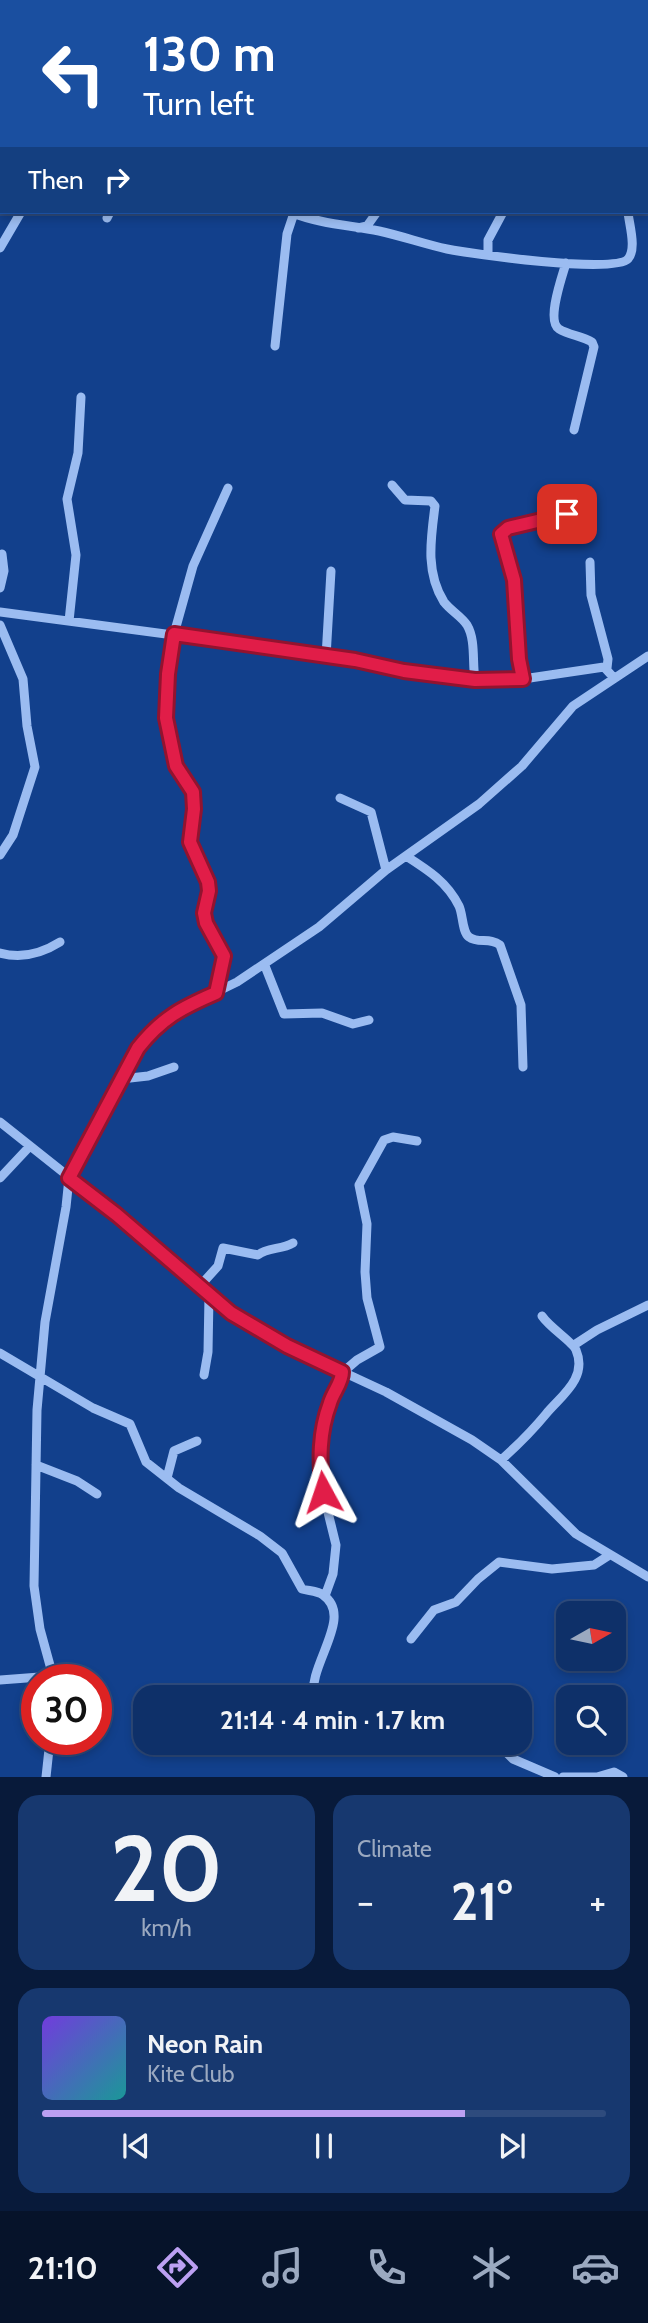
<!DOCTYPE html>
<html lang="en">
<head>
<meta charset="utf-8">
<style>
	:root { --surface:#0e3069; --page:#17386f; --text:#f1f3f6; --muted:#9ba9c0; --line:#2e4b7d; --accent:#bca0f2 }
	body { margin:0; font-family:Cabin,sans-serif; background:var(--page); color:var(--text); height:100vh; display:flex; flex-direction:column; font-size:26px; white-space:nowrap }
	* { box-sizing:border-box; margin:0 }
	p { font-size:23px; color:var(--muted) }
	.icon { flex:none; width:38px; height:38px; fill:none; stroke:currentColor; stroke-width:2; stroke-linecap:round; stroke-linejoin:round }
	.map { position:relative; height:1777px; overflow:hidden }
	.drawer { display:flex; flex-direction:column; gap:18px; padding:18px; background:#081a3a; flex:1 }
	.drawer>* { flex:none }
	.banner { position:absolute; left:0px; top:0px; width:649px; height:214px; box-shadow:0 4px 10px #0003,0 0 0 2px var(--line); background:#1a4fa0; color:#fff; overflow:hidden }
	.needle { width:46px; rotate:81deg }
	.tools { position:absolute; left:556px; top:1601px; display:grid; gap:14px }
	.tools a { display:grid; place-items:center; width:70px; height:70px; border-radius:14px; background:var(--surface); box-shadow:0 4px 10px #0003,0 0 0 2px var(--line); font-size:35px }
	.speed { position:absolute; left:21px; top:1664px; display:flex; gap:14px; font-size:35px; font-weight:700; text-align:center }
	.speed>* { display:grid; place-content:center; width:91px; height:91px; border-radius:50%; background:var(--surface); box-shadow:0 4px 10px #0003,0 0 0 2px var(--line); line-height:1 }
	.speed .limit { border:10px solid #d22; background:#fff; color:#111 }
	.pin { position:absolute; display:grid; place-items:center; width:60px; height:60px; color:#fff; margin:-30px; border-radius:14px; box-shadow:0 4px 10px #0006 }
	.me { position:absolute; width:77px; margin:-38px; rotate:355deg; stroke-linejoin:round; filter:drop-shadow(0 0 5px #0008) }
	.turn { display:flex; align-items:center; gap:24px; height:147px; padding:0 28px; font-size:32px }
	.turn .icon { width:91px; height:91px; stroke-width:2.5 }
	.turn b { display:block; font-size:49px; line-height:60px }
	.then { display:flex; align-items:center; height:66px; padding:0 28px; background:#0003; gap:14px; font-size:26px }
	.big { font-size:52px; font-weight:700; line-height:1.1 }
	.drawer .tile { flex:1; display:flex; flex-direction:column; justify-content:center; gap:10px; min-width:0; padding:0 24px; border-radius:21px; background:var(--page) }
	.drawer .dial { align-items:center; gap:0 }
	.dial b { font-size:91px; line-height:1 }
	.song { display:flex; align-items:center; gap:21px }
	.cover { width:84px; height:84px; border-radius:10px; background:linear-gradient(135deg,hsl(260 70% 55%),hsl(180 70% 35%)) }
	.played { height:7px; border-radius:4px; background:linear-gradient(90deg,var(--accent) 75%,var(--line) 75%) }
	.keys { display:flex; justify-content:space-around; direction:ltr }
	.heat { display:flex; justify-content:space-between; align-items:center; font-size:38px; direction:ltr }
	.drawer .tiles { flex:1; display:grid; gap:18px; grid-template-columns:1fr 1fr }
	.tile:last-child { grid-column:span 2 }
	.trip { position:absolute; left:133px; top:1685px; width:399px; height:70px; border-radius:21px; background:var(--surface); box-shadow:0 4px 10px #0003,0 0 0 2px var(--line); font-weight:700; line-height:70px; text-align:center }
	.menu { display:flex; height:112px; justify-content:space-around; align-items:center; background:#06132a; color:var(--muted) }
	.menu .icon { width:49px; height:49px }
	.menu .on { color:var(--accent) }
	.menu b { font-size:32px; color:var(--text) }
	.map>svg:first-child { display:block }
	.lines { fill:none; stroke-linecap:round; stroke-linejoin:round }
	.minor { stroke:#9bbcf1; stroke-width:9 }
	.route-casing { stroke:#92132f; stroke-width:18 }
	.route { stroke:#e11d48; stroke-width:12 }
</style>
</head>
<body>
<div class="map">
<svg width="648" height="1777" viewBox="0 0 648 1777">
	<rect width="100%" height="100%" fill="#12408c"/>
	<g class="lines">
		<path class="minor" d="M627,0V2
			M79,2L81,0
			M509,2L510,0
			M0,58L2,57
			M0,117L2,118
			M290,212C320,224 348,225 379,231C402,236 424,244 447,249C472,254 614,274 628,259C637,249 629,224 628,212
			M107,218L110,212
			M358,228L367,226L377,212
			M0,248L21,212
			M488,255V240L503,212
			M566,263C562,277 546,321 559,329C569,335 582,336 592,342L594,347L574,430
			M275,346L287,234L294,213
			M392,485L405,500L431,501L435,506C431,538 425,572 444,602C451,611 461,616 467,625C476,640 472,663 475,679
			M590,562L591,595L608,659L607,668
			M0,588L4,571L2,554
			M0,612L264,647L404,671L475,679H523L604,667L614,678
			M69,621L76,555L67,499L78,453L81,397
			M0,625L23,679L27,726L35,767L13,835L0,855
			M326,657L331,571
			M523,679L519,659L514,581L501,534L508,529L567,514
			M340,798L371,812L386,870
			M406,856C428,870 447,882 459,906C463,914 462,932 469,937C478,944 490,937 500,945L521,1005L523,1067
			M0,953C22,959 41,954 60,942
			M265,966L284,1014L322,1013L353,1024L369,1020
			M216,993L224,956L206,923L204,913L209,891L208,882L190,842L194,809L193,792L176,766L166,718V695L174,634L193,566L228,488
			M121,1079L148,1076L174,1067
			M0,1122L117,1215L231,1313L287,1346L386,1392L472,1440L501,1460L576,1534L648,1577
			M0,1178L30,1146
			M199,1287L218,1266L223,1248L258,1255C267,1247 282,1250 293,1243
			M574,1345L597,1330L648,1305
			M0,1353L93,1408L130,1424L146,1462L179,1488L260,1536L282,1553L302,1589C309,1591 318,1591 323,1595C355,1617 307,1665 314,1698
			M204,1375L208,1352L209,1296
			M501,1460C518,1445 532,1431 546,1414C561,1396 588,1378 576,1350C573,1342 550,1328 542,1316
			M36,1465L77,1481L97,1494
			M167,1478L174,1451L197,1441
			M325,1596L333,1574L336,1545L323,1492L320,1466L321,1438L330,1401L343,1372L357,1360L380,1347L367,1298L365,1272L367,1224L359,1185L384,1140L393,1137L417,1141
			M411,1639L434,1610L456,1602L478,1579L499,1562L552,1569L594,1565L608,1556
			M0,1680L53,1676
			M54,1680L40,1629L34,1586L37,1410L45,1322L66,1207L69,1178L138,1048L152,1030L171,1014L237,982L319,927L386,870L479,804L522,766L573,706L648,656
			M388,1743H393
			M497,1743L513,1759L555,1777
			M46,1777L50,1740
			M563,1777H597L614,1772L623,1777"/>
	</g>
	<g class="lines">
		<g class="route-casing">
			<path id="route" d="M323,1492C319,1461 319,1432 330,1403C333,1392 342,1383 342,1372L287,1346L231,1313L117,1215L69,1178L138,1048C162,1018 181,1008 216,993L224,956L206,923L204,913L209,891L208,882L190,842L194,809L193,792L176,766L166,718L168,674L174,634L355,660L404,671L475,680L523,679L519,659L514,580L501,534L508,528L567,514"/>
		</g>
		<use href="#route" class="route"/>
	</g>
</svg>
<div class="tools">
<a><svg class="needle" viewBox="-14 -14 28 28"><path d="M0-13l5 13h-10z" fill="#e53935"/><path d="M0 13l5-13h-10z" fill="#9ba9c0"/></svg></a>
<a><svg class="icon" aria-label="search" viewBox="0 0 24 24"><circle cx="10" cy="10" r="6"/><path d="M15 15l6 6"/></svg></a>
</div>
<div class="speed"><div class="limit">30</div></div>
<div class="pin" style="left:567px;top:514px;background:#d93025"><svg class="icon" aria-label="arrive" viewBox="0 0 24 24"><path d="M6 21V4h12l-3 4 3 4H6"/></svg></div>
<svg class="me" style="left:323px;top:1492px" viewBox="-20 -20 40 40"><path d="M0-17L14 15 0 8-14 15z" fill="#e11d48" stroke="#fff" stroke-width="4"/></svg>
<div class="trip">21:14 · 4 min · 1.7 km</div>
<div class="banner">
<div class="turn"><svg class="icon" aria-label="left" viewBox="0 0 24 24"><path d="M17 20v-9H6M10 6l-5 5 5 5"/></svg><div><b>130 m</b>Turn left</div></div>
<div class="then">Then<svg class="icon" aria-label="right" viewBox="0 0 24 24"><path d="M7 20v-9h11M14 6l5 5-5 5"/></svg></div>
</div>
</div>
<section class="drawer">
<div class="tiles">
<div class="tile dial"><b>20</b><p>km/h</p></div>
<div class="tile"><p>Climate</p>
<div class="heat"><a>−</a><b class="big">21°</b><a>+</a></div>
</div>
<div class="tile">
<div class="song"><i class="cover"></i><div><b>Neon Rain</b><p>Kite Club</p></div></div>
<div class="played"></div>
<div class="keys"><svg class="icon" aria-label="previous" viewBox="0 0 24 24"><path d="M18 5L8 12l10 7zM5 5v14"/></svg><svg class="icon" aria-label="pause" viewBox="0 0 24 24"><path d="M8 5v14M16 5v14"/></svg><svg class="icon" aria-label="next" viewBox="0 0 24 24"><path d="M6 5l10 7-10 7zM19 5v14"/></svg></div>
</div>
</div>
</section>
<nav class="menu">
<b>21:10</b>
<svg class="icon on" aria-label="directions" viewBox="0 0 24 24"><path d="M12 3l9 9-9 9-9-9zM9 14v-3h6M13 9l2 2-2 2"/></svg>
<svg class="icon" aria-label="music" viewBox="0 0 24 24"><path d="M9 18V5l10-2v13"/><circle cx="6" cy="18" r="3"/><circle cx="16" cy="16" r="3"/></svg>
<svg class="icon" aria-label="phone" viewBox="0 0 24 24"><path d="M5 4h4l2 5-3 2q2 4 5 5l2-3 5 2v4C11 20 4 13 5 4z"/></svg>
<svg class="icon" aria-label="climate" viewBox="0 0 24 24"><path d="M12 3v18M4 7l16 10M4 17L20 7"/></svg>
<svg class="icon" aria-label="car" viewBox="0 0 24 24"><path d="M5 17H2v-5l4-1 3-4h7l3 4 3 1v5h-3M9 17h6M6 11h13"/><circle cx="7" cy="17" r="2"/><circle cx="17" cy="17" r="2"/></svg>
</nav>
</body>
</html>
